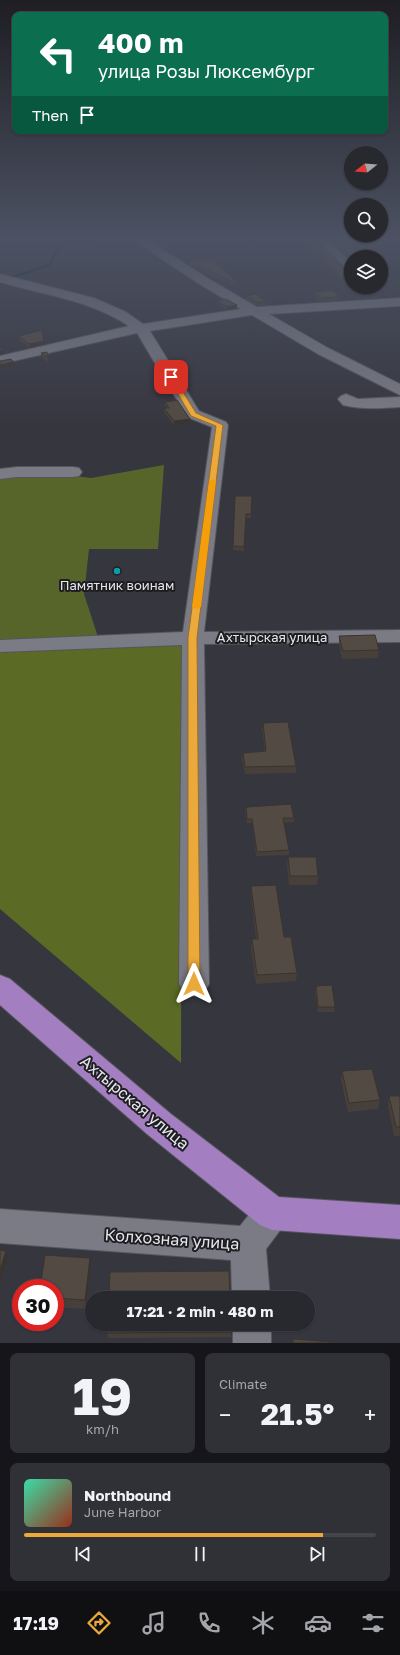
<!DOCTYPE html>
<html lang="en">
<head>
<meta charset="utf-8">
<style>
	:root { --surface:#28282f; --page:#303037; --text:#f1f3f6; --muted:#a5a6aa; --line:#44444b; --accent:#eca93b }
	body { margin:0; font-family:"Golos Text",sans-serif; background:var(--page); color:var(--text); height:100vh; display:flex; flex-direction:column; font-size:15px; white-space:nowrap }
	* { box-sizing:border-box; margin:0 }
	p { font-size:13px; color:var(--muted) }
	.icon { flex:none; width:22px; height:22px; fill:none; stroke:currentColor; stroke-width:2; stroke-linecap:round; stroke-linejoin:round }
	.map { position:relative; height:1343px; overflow:hidden }
	.drawer { display:flex; flex-direction:column; gap:10px; padding:10px; background:#16161a; flex:1 }
	.drawer>* { flex:none }
	.top-card { position:absolute; left:12px; top:12px; width:376px; height:122px; border-radius:8px; box-shadow:0 1px 3px #0004,0 0 0 1px var(--line); background:#0b6e4f; color:#fff; overflow:hidden }
	.needle { width:26px; rotate:253deg }
	.controls { position:absolute; left:344px; top:146px; display:grid; gap:8px }
	.controls a { display:grid; place-items:center; width:44px; height:44px; border-radius:50%; background:var(--surface); box-shadow:0 1px 3px #0004,0 0 0 1px var(--line); font-size:20px }
	.speed { position:absolute; left:12px; top:1279px; display:flex; gap:8px; font-size:20px; font-weight:700; text-align:center }
	.speed>* { display:grid; place-content:center; width:52px; height:52px; border-radius:50%; background:var(--surface); box-shadow:0 1px 3px #0004,0 0 0 1px var(--line); line-height:1 }
	.speed .limit { border:6px solid #d22; background:#fff; color:#111 }
	.pin { position:absolute; display:grid; place-items:center; width:34px; height:34px; color:#fff; margin:-17px; border-radius:8px; box-shadow:0 2px 6px #0006 }
	.me { position:absolute; width:44px; margin:-22px; rotate:0deg; stroke-linejoin:round; filter:drop-shadow(0 0 3px #0008) }
	.turn { display:flex; align-items:center; gap:14px; height:84px; padding:0 20px; font-size:18px }
	.turn .icon { width:52px; height:52px; stroke-width:2.5 }
	.turn b { display:block; font-size:28px; line-height:34px }
	.then { display:flex; align-items:center; height:38px; padding:0 20px; background:#0003; gap:8px; font-size:15px }
	.big { font-size:30px; font-weight:700; line-height:1.1 }
	.drawer .card { flex:1; display:flex; flex-direction:column; justify-content:center; gap:6px; min-width:0; padding:0 14px; border-radius:8px; background:var(--page) }
	.drawer .dial { align-items:center; gap:0 }
	.dial b { font-size:52px; line-height:1 }
	.song { display:flex; align-items:center; gap:12px }
	.cover { width:48px; height:48px; border-radius:6px; background:linear-gradient(135deg,hsl(160 70% 55%),hsl(10 70% 35%)) }
	.played { height:4px; border-radius:2px; background:linear-gradient(90deg,var(--accent) 85%,var(--line) 85%) }
	.keys { display:flex; justify-content:space-around; direction:ltr }
	.heat { display:flex; justify-content:space-between; align-items:center; font-size:22px; direction:ltr }
	.drawer .tiles { flex:1; display:grid; gap:10px; grid-template-columns:1fr 1fr }
	.card:last-child { grid-column:span 2 }
	.trip { position:absolute; left:85px; top:1291px; width:230px; height:40px; border-radius:20px; background:var(--surface); box-shadow:0 1px 3px #0004,0 0 0 1px var(--line); font-weight:700; line-height:40px; text-align:center }
	.tab-bar { display:flex; height:64px; justify-content:space-around; align-items:center; background:#101013; color:var(--muted) }
	.tab-bar .icon { width:28px; height:28px }
	.tab-bar .active { color:var(--accent) }
	.tab-bar b { font-size:18px; color:var(--text) }
	.map>svg:first-child { display:block }
	.green { fill:#58652a }
	.forest { fill:#5b6a25 }
	.lines { fill:none; stroke-linecap:round; stroke-linejoin:round }
	.stream { stroke:#04242a; stroke-width:2.5 }
	.minor-casing { stroke:#55555c; stroke-width:2 }
	.highway-casing { stroke:#55555c; stroke-width:2 }
	.minor { fill:#7b7b85; fill-rule:evenodd }
	.highway { fill:#a37ec0; fill-rule:evenodd }
	.wall { fill:#47403a }
	.shaded-wall { fill:#39342f }
	.building { fill:#524a43; stroke:#39342f }
	.route { fill:#eca93b; stroke:#996e26 }
	.slow { fill:#f59e0b }
	.culture-dot { fill:#0f9aa8; stroke:#1e1e22; stroke-width:1.5 }
	.labels { text-anchor:middle; stroke-width:4; stroke-linejoin:round; paint-order:stroke }
	.poi-label { font-size:13px; fill:#e5e5eb; stroke:#1e1e22 }
	.street-label { font-size:13px; fill:#e5e5eb; stroke:#1e1e22 }
	.near-street-label { font-size:16px; fill:#e5e5eb; stroke:#1e1e22 }
</style>
</head>
<body>
<div class="map">
<svg width="400" height="1343" viewBox="0 0 400 1343">
	<rect width="100%" height="100%" fill="#36363f"/>
	<path class="green" d="M164,465L158,549H89L84,594L98,637L0,642V477L51,473L91,478Z"/>
	<path class="forest" d="M182,642L181,1063L0,909V652Z"/>
	<g class="lines">
		<path class="stream" d="M0,281L50,265L59,245L101,238"/>
		<g class="minor-casing">
			<path id="minor" d="M141,238L146,239L209,279L257,307L400,298V306L269,314L328,348L400,384V395L318,354L252,315L150,331L199,411L226,422L228,425L204,632L400,630V642L204,644L209,984L204,992L194,996L184,992L179,984L182,645L0,652V640L183,632L212,427L187,417L137,333L0,364V356L129,326C90,300 44,295 0,282V274L94,298L126,312L143,324L241,309L201,285L138,243L136,241Z
				M313,238H325L351,262V273L347,272Z
				M346,394L358,399L400,397V407C381,408 362,410 343,405L338,399L341,396Z
				M17,467H73L79,468L82,472L79,476L73,477H17L0,479V469Z
				M272,1196L284,1201L290,1213L284,1225L266,1249L270,1298H232L231,1260L0,1243V1209L240,1226L260,1201Z
				M233,1324H271V1343H233Z"/>
		</g>
		<g class="highway-casing">
			<path id="highway" d="M0,975L10,979L171,1114L279,1197L400,1205V1239L272,1230L260,1225L147,1134L0,1005Z"/>
		</g>
		<use href="#minor" class="minor"/>
		<use href="#highway" class="highway"/>
	</g>
	<path class="wall" d="M299,238H314L347,270L342,280L326,265V262Z
		M327,238H342L351,257V261Z
		M189,261L236,281V284L234,286L189,264Z
		M315,292L340,297V300L320,302L314,295Z
		M246,296L266,302V305H257L246,299Z
		M218,300L237,305V308L226,310L218,303Z
		M19,336L44,341L45,344L30,348L19,340Z
		M41,353L48,358V362L41,356Z
		M165,402L190,423L174,425L164,412V408H167L165,406Z
		M235,496H252L251,518H246L244,551L233,550Z
		M339,636L379,650L378,658L342,659L339,644Z
		M263,723L296,766V773L245,774L242,759L243,753L265,751L262,729Z
		M246,807L294,818V822L284,823L289,850V855L256,856L252,823H247L245,811Z
		M288,857L318,876L317,885H289L287,866Z
		M251,886L284,937L297,973L296,981L256,984L251,948L252,939H256L251,894Z
		M316,986L335,1007L334,1012H318L315,990Z
		M342,1071L380,1100L378,1109L348,1112L341,1080Z
		M389,1096H400V1136H394L388,1105Z
		M91,1267L86,1309L55,1307V1288Z
		M231,1324V1337L108,1338L107,1333Z"/>
	<path class="shaded-wall" d="M351,276V279L342,280V277Z
		M237,305V308L226,310V307Z
		M44,341L45,344L30,348L29,344Z
		M3,350V354L0,355V351Z
		M14,362V366L0,368V365Z
		M190,419V423L174,425V421Z
		M6,1251L7,1260L0,1285V1270Z
		M90,1258L91,1267L86,1309L85,1300Z"/>
	<path class="building" d="M302,238H314L347,270L351,271V276L342,277L326,262L329,261Z
		M330,238H342L362,257H351Z
		M212,259L236,281L234,283L189,261Z
		M332,290L340,297L321,298L315,292Z
		M256,294L266,302H257L246,296Z
		M226,299L237,305L226,307L218,300Z
		M42,330L44,341L29,344L19,336Z
		M0,347L3,350L0,351Z
		M47,352L48,358L41,353Z
		M11,359L14,362L0,365V361Z
		M177,400L190,419L174,421L164,408H169L165,402Z
		M235,496H252L251,514H246L244,547L233,546Z
		M375,635L379,650L343,651L339,636Z
		M288,722L296,766L245,767L243,753L266,751L263,723Z
		M291,804L294,818H283L289,850L257,852L252,819H247L246,807Z
		M288,857H316L318,876H290Z
		M276,885L284,937H291L297,973L257,975L252,939H258L251,886Z
		M332,985L335,1007H318L316,986Z
		M372,1069L380,1100L349,1103L342,1071Z
		M389,1096H400V1127H396Z
		M0,1250L6,1251L0,1270Z
		M45,1255L90,1258L85,1300L55,1298V1288H40Z
		M229,1271L230,1298H109L110,1272Z
		M108,1324H231V1332L107,1333Z
		M293,1339L332,1342V1343H293Z"/>
	<linearGradient id="sky" x2="0" y2="1"><stop stop-color="#1e1e23"/><stop offset="0.56" stop-color="#4c5263"/><stop offset="1" stop-color="#4c5263" stop-opacity="0"/></linearGradient>
	<rect width="400" height="426" fill="url(#sky)"/>
	<path class="route" d="M169,376H173L196,413L223,425L197,638L200,984L198,988L194,989L189,988L188,984V638L216,426L191,416L168,377Z"/>
	<path class="slow" d="M213,479L216,481L201,607L197,609L192,607L209,481Z"/>
	<circle class="culture-dot" cx="117" cy="571" r="4"/>
	<g class="labels">
		<g class="poi-label">
			<text x="117" y="590">Памятник воинам</text>
		</g>
		<g class="street-label">
			<text x="272" y="642">Ахтырская улица</text>
		</g>
		<g class="near-street-label">
			<text transform="translate(135 1102) rotate(40)" y="6">Ахтырская улица</text>
			<text transform="translate(172 1239) rotate(4)" y="6">Колхозная улица</text>
		</g>
	</g>
</svg>
<div class="controls">
<a><svg class="needle" viewBox="-14 -14 28 28"><path d="M0-13l5 13h-10z" fill="#e53935"/><path d="M0 13l5-13h-10z" fill="#a5a6aa"/></svg></a>
<a><svg class="icon" aria-label="search" viewBox="0 0 24 24"><circle cx="10" cy="10" r="6"/><path d="M15 15l6 6"/></svg></a>
<a><svg class="icon" aria-label="layers" viewBox="0 0 24 24"><path d="M12 4l9 5-9 5-9-5zM3 14l9 5 9-5"/></svg></a>
</div>
<div class="speed"><div class="limit">30</div></div>
<div class="pin" style="left:171px;top:377px;background:#d93025"><svg class="icon" aria-label="arrive" viewBox="0 0 24 24"><path d="M6 21V4h12l-3 4 3 4H6"/></svg></div>
<svg class="me" style="left:194px;top:984px" viewBox="-20 -20 40 40"><path d="M0-17L14 15 0 8-14 15z" fill="#eca93b" stroke="#fff" stroke-width="4"/></svg>
<div class="trip">17:21 · 2 min · 480 m</div>
<div class="top-card">
<div class="turn"><svg class="icon" aria-label="left" viewBox="0 0 24 24"><path d="M17 20v-9H6M10 6l-5 5 5 5"/></svg><div><b>400 m</b>улица Розы Люксембург</div></div>
<div class="then">Then<svg class="icon" aria-label="arrive" viewBox="0 0 24 24"><path d="M6 21V4h12l-3 4 3 4H6"/></svg></div>
</div>
</div>
<section class="drawer">
<div class="tiles">
<div class="card dial"><b>19</b><p>km/h</p></div>
<div class="card"><p>Climate</p>
<div class="heat"><a>−</a><b class="big">21.5°</b><a>+</a></div>
</div>
<div class="card">
<div class="song"><i class="cover"></i><div><b>Northbound</b><p>June Harbor</p></div></div>
<div class="played"></div>
<div class="keys"><svg class="icon" aria-label="previous" viewBox="0 0 24 24"><path d="M18 5L8 12l10 7zM5 5v14"/></svg><svg class="icon" aria-label="pause" viewBox="0 0 24 24"><path d="M8 5v14M16 5v14"/></svg><svg class="icon" aria-label="next" viewBox="0 0 24 24"><path d="M6 5l10 7-10 7zM19 5v14"/></svg></div>
</div>
</div>
</section>
<nav class="tab-bar">
<b>17:19</b>
<svg class="icon active" aria-label="directions" viewBox="0 0 24 24"><path d="M12 3l9 9-9 9-9-9zM9 14v-3h6M13 9l2 2-2 2"/></svg>
<svg class="icon" aria-label="music" viewBox="0 0 24 24"><path d="M9 18V5l10-2v13"/><circle cx="6" cy="18" r="3"/><circle cx="16" cy="16" r="3"/></svg>
<svg class="icon" aria-label="phone" viewBox="0 0 24 24"><path d="M5 4h4l2 5-3 2q2 4 5 5l2-3 5 2v4C11 20 4 13 5 4z"/></svg>
<svg class="icon" aria-label="climate" viewBox="0 0 24 24"><path d="M12 3v18M4 7l16 10M4 17L20 7"/></svg>
<svg class="icon" aria-label="car" viewBox="0 0 24 24"><path d="M5 17H2v-5l4-1 3-4h7l3 4 3 1v5h-3M9 17h6M6 11h13"/><circle cx="7" cy="17" r="2"/><circle cx="17" cy="17" r="2"/></svg>
<svg class="icon" aria-label="filters" viewBox="0 0 24 24"><path d="M4 7h16M4 17h16"/><circle cx="9" cy="7" r="2"/><circle cx="15" cy="17" r="2"/></svg>
</nav>
</body>
</html>
